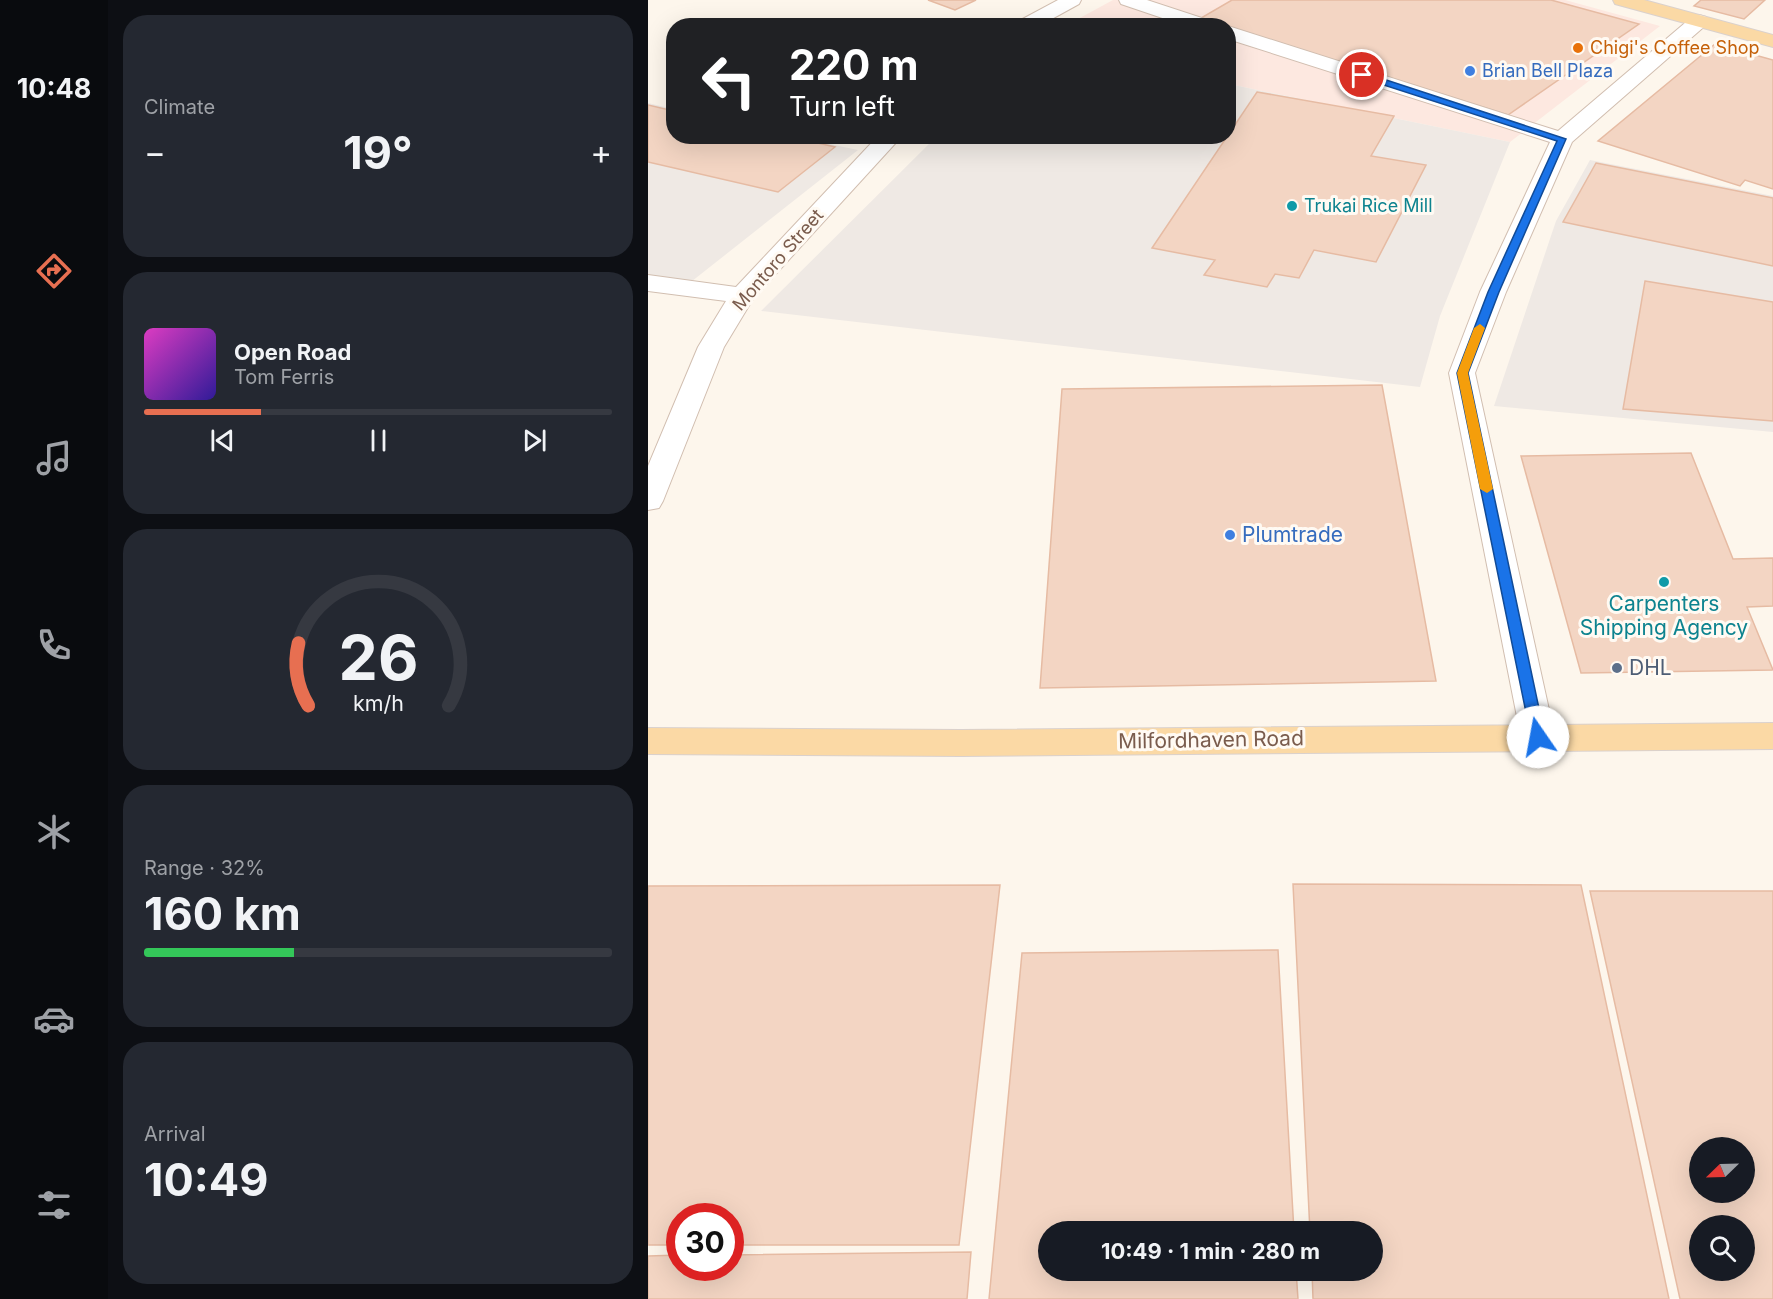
<!DOCTYPE html>
<html lang="en">
<head>
<meta charset="utf-8">
<style>
	:root { --surface:#171b24; --page:#242831; --text:#f1f3f6; --muted:#9ea1a6; --line:#363941; --accent:#e76f51 }
	body { margin:0; font-family:Inter,sans-serif; background:var(--page); color:var(--text); height:100vh; display:flex; flex-direction:column; font-size:22px; white-space:nowrap }
	* { box-sizing:border-box; margin:0 }
	p { font-size:20px; color:var(--muted) }
	.icon { flex:none; width:33px; height:33px; fill:none; stroke:currentColor; stroke-width:2; stroke-linecap:round; stroke-linejoin:round }
	.map { position:relative; flex:1; overflow:hidden }
	.side { display:flex; flex-direction:column; gap:15px; padding:15px; background:#0d0f14; width:540px }
	.side>* { flex:none }
	.top-card { position:absolute; left:18px; top:18px; width:570px; height:126px; border-radius:24px; box-shadow:0 6px 24px #0002; background:#202124; color:#fff; overflow:hidden }
	.needle { width:39px; rotate:247deg }
	.fabs { position:absolute; left:1041px; top:1137px; display:grid; gap:12px }
	.fabs a { display:grid; place-items:center; width:66px; height:66px; border-radius:50%; background:var(--surface); box-shadow:0 6px 24px #0002; font-size:30px }
	.speed { position:absolute; left:18px; top:1203px; display:flex; gap:12px; font-size:30px; font-weight:700; text-align:center }
	.speed>* { display:grid; place-content:center; width:78px; height:78px; border-radius:50%; background:var(--surface); box-shadow:0 6px 24px #0002; line-height:1 }
	.speed .limit { border:9px solid #d22; background:#fff; color:#111 }
	.pin { position:absolute; display:grid; place-items:center; width:51px; height:51px; color:#fff; margin:-26px; border:3px solid #fff; border-radius:50%; box-shadow:0 2px 6px #0007 }
	.me { position:absolute; width:66px; margin:-33px; rotate:348deg; stroke-linejoin:round; filter:drop-shadow(0 0 4px #0008) }
	.turn { display:flex; align-items:center; gap:21px; height:126px; padding:0 24px; font-size:27px }
	.turn .icon { width:78px; height:78px; stroke-width:2.5 }
	.turn b { display:block; font-size:42px; line-height:51px }
	.big { font-size:45px; font-weight:700; line-height:1.1 }
	.side .widget { flex:1; display:flex; flex-direction:column; justify-content:center; gap:9px; min-width:0; padding:0 21px; border-radius:24px; background:var(--page) }
	.side .dial { align-items:center; gap:0 }
	.dial svg { height:156px; overflow:visible; fill:none; stroke:var(--line); stroke-width:7; stroke-linecap:round; text-anchor:middle }
	.dial text { fill:var(--text); stroke:none }
	.song { display:flex; align-items:center; gap:18px }
	.cover { width:72px; height:72px; border-radius:9px; background:linear-gradient(135deg,hsl(310 70% 55%),hsl(250 70% 35%)) }
	.played { height:6px; border-radius:3px; background:linear-gradient(90deg,var(--accent) 25%,var(--line) 25%) }
	.keys { display:flex; justify-content:space-around; direction:ltr }
	.heat { display:flex; justify-content:space-between; align-items:center; font-size:33px; direction:ltr }
	.charge { height:9px; border-radius:4px; background:linear-gradient(90deg,#34c759 32%,var(--line) 0) }
	.trip { position:absolute; left:390px; top:1221px; width:345px; height:60px; border-radius:30px; background:var(--surface); box-shadow:0 6px 24px #0002; font-weight:700; line-height:60px; text-align:center }
	main { display:flex; flex:1; min-height:0 }
	.tab-bar { display:flex; flex-direction:column; width:108px; justify-content:space-around; align-items:center; background:#090b0e; color:var(--muted) }
	.tab-bar .icon { width:42px; height:42px }
	.tab-bar .active { color:var(--accent) }
	.tab-bar b { font-size:27px; color:var(--text) }
	.map>svg:first-child { display:block }
	.commercial { fill:#fde8e0 }
	.industrial { fill:#efe9e4 }
	.building { fill:#f3d5c3; stroke:#e6bba3; stroke-width:1.5; fill-rule:evenodd }
	.lines { fill:none; stroke-linecap:round; stroke-linejoin:round }
	.minor-casing { stroke:#d1beb0; stroke-width:2 }
	.major-casing { stroke:#dad1cd; stroke-width:2 }
	.minor { fill:#fff; fill-rule:evenodd }
	.major { fill:#fbd9a5; fill-rule:evenodd }
	.route { fill:#1a73e8; stroke:#114b97; stroke-width:1.5 }
	.slow { fill:#f59e0b }
	.food-dot { fill:#e8710a; stroke:#fffaf3; stroke-width:2 }
	.shop-dot { fill:#3f7fe0; stroke:#fffaf3; stroke-width:2 }
	.culture-dot { fill:#0f9aa8; stroke:#fffaf3; stroke-width:2 }
	.service-dot { fill:#5c6f8a; stroke:#fffaf3; stroke-width:2 }
	.labels { text-anchor:middle; stroke-width:6; stroke-linejoin:round; paint-order:stroke }
	.far-food-label { font-size:18px; fill:#c56008; stroke:#fffaf3; text-anchor:start }
	.far-shop-label { font-size:18px; fill:#366cbe; stroke:#fffaf3; text-anchor:start }
	.far-culture-label { font-size:18px; fill:#0d838f; stroke:#fffaf3; text-anchor:start }
	.far-street-label { font-size:18px; fill:#7a5c4d; stroke:#fffaf3 }
	.shop-label { font-size:21px; fill:#366cbe; stroke:#fffaf3; text-anchor:start }
	.culture-label { font-size:21px; fill:#0d838f; stroke:#fffaf3 }
	.service-label { font-size:21px; fill:#4e5e75; stroke:#fffaf3; text-anchor:start }
	.street-label { font-size:21px; fill:#7a5c4d; stroke:#fffaf3 }
</style>
</head>
<body>
<main>
<nav class="tab-bar">
<b>10:48</b>
<svg class="icon active" aria-label="directions" viewBox="0 0 24 24"><path d="M12 3l9 9-9 9-9-9zM9 14v-3h6M13 9l2 2-2 2"/></svg>
<svg class="icon" aria-label="music" viewBox="0 0 24 24"><path d="M9 18V5l10-2v13"/><circle cx="6" cy="18" r="3"/><circle cx="16" cy="16" r="3"/></svg>
<svg class="icon" aria-label="phone" viewBox="0 0 24 24"><path d="M5 4h4l2 5-3 2q2 4 5 5l2-3 5 2v4C11 20 4 13 5 4z"/></svg>
<svg class="icon" aria-label="climate" viewBox="0 0 24 24"><path d="M12 3v18M4 7l16 10M4 17L20 7"/></svg>
<svg class="icon" aria-label="car" viewBox="0 0 24 24"><path d="M5 17H2v-5l4-1 3-4h7l3 4 3 1v5h-3M9 17h6M6 11h13"/><circle cx="7" cy="17" r="2"/><circle cx="17" cy="17" r="2"/></svg>
<svg class="icon" aria-label="filters" viewBox="0 0 24 24"><path d="M4 7h16M4 17h16"/><circle cx="9" cy="7" r="2"/><circle cx="15" cy="17" r="2"/></svg>
</nav>
<section class="side">
<div class="widget"><p>Climate</p>
<div class="heat"><a>−</a><b class="big">19°</b><a>+</a></div>
</div>
<div class="widget">
<div class="song"><i class="cover"></i><div><b>Open Road</b><p>Tom Ferris</p></div></div>
<div class="played"></div>
<div class="keys"><svg class="icon" aria-label="previous" viewBox="0 0 24 24"><path d="M18 5L8 12l10 7zM5 5v14"/></svg><svg class="icon" aria-label="pause" viewBox="0 0 24 24"><path d="M8 5v14M16 5v14"/></svg><svg class="icon" aria-label="next" viewBox="0 0 24 24"><path d="M6 5l10 7-10 7zM19 5v14"/></svg></div>
</div>
<div class="widget dial"><svg viewBox="0 0 100 80">
<path d="M14 69A42 42 0 1 1 86 69"/>
<path d="M14 69A42 42 0 0 1 9 37" stroke="#e76f51"/>
<text x="50" y="56" font-size="32" font-weight="700">26</text>
<text x="50" y="72" font-size="11">km/h</text>
</svg></div>
<div class="widget"><p>Range · 32%</p><b class="big">160 km</b><div class="charge"></div></div>
<div class="widget"><p>Arrival</p><b class="big">10:49</b></div>
</section>
<div class="map">
<svg width="1125" height="1299" viewBox="0 0 1125 1299">
	<rect width="100%" height="100%" fill="#fdf6ec"/>
	<path class="commercial" d="M465,0H917L1012,26L862,142L581,84L580,26H417Z"/>
	<path class="industrial" d="M581,84L862,142L792,316L772,387L113,311L288,137L580,136Z
		M0,103L25,109L26,136L148,137L210,150L34,289H0Z
		M942,160L1125,196V432L846,406L908,221Z"/>
	<path class="building" d="M280,0H328L307,10Z
		M584,0H903L991,24L860,115L553,18Z
		M1053,0H1117L1096,19L1046,6Z
		M1067,44L1125,60V189L1097,180L1092,186L950,141Z
		M609,92L746,116L723,156L778,165L728,262L666,250L651,278L627,274L619,287L556,275L567,260L504,248Z
		M0,105L26,111V136H140L187,147L130,192L0,162Z
		M948,163L1125,198V266L915,222Z
		M997,281L1125,302V421L975,409Z
		M734,385L788,681L392,688L414,389Z
		M1043,453L1085,559L1125,558V606L1099,607L1125,670L933,673L873,456Z
		M645,884L933,885L1021,1299H665L664,1270H724V1232H662Z
		M352,885L311,1245H82V1216H32V1245H0V886Z
		M942,891H1125V1299H1032ZM1052,1148H1096V1192H1052ZM1052,1226H1096V1270H1052Z
		M630,950L646,1232H400V1270H648L650,1299H341L374,953Z
		M323,1252L319,1299H0V1256L32,1255V1268H82V1255Z"/>
	<g class="lines">
		<g class="minor-casing">
			<path id="minor" d="M410,0H433L431,4L391,26H367L369,22Z
				M471,0H499L566,22L568,26H538L473,4Z
				M1051,15L1058,17L1061,21L1058,25L924,142L858,292L827,373L907,737L902,746L890,750L878,746L873,737L801,373L832,292L902,142L580,39V26L910,131L1044,17Z
				M230,136H254L105,299L76,347L15,501L11,508L0,510V466L50,347L78,301L0,291V275L88,287Z"/>
		</g>
		<g class="major-casing">
			<path id="major" d="M965,0H996L1125,35V47L967,4Z
				M1125,723V749L313,756L0,754V728L313,730Z"/>
		</g>
		<use href="#minor" class="minor"/>
		<use href="#major" class="major"/>
	</g>
	<path class="route" d="M711,73H717L918,139L851,292L820,373L897,737L890,742L883,737L809,373L840,292L909,141L711,77Z"/>
	<path class="slow" d="M832,324L837,328L820,373L845,489L839,493L832,489L809,373L826,328Z"/>
	<circle class="food-dot" cx="930" cy="48" r="6"/>
	<g class="shop-dot">
		<circle cx="822" cy="71" r="6"/>
		<circle cx="582" cy="535" r="6"/>
	</g>
	<g class="culture-dot">
		<circle cx="644" cy="206" r="6"/>
		<circle cx="1016" cy="582" r="6"/>
	</g>
	<circle class="service-dot" cx="969" cy="668" r="6"/>
	<g class="labels">
		<g class="far-food-label">
			<text x="942" y="54">Chigi's Coffee Shop</text>
		</g>
		<g class="far-shop-label">
			<text x="834" y="77">Brian Bell Plaza</text>
		</g>
		<g class="far-culture-label">
			<text x="656" y="212">Trukai Rice Mill</text>
		</g>
		<g class="far-street-label">
			<text transform="translate(130 260) rotate(-49)" y="6">Montoro Street</text>
		</g>
		<g class="shop-label">
			<text x="594" y="542">Plumtrade</text>
		</g>
		<g class="culture-label">
			<text x="1016" y="611">Carpenters<tspan x="1016" dy="24">Shipping Agency</tspan></text>
		</g>
		<g class="service-label">
			<text x="981" y="675">DHL</text>
		</g>
		<g class="street-label">
			<text transform="translate(563 740) rotate(-1)" y="7">Milfordhaven Road</text>
		</g>
	</g>
</svg>
<div class="fabs">
<a><svg class="needle" viewBox="-14 -14 28 28"><path d="M0-13l5 13h-10z" fill="#e53935"/><path d="M0 13l5-13h-10z" fill="#9ea1a6"/></svg></a>
<a><svg class="icon" aria-label="search" viewBox="0 0 24 24"><circle cx="10" cy="10" r="6"/><path d="M15 15l6 6"/></svg></a>
</div>
<div class="speed"><div class="limit">30</div></div>
<div class="pin" style="left:714px;top:75px;background:#d93025"><svg class="icon" aria-label="arrive" viewBox="0 0 24 24"><path d="M6 21V4h12l-3 4 3 4H6"/></svg></div>
<svg class="me" style="left:890px;top:737px" viewBox="-20 -20 40 40"><circle r="19" fill="#fff"/><path d="M0-13L10 11 0 6-10 11z" fill="#1a73e8"/></svg>
<div class="trip">10:49 · 1 min · 280 m</div>
<div class="top-card">
<div class="turn"><svg class="icon" aria-label="left" viewBox="0 0 24 24"><path d="M17 20v-9H6M10 6l-5 5 5 5"/></svg><div><b>220 m</b>Turn left</div></div>
</div>
</div>
</main>
</body>
</html>
